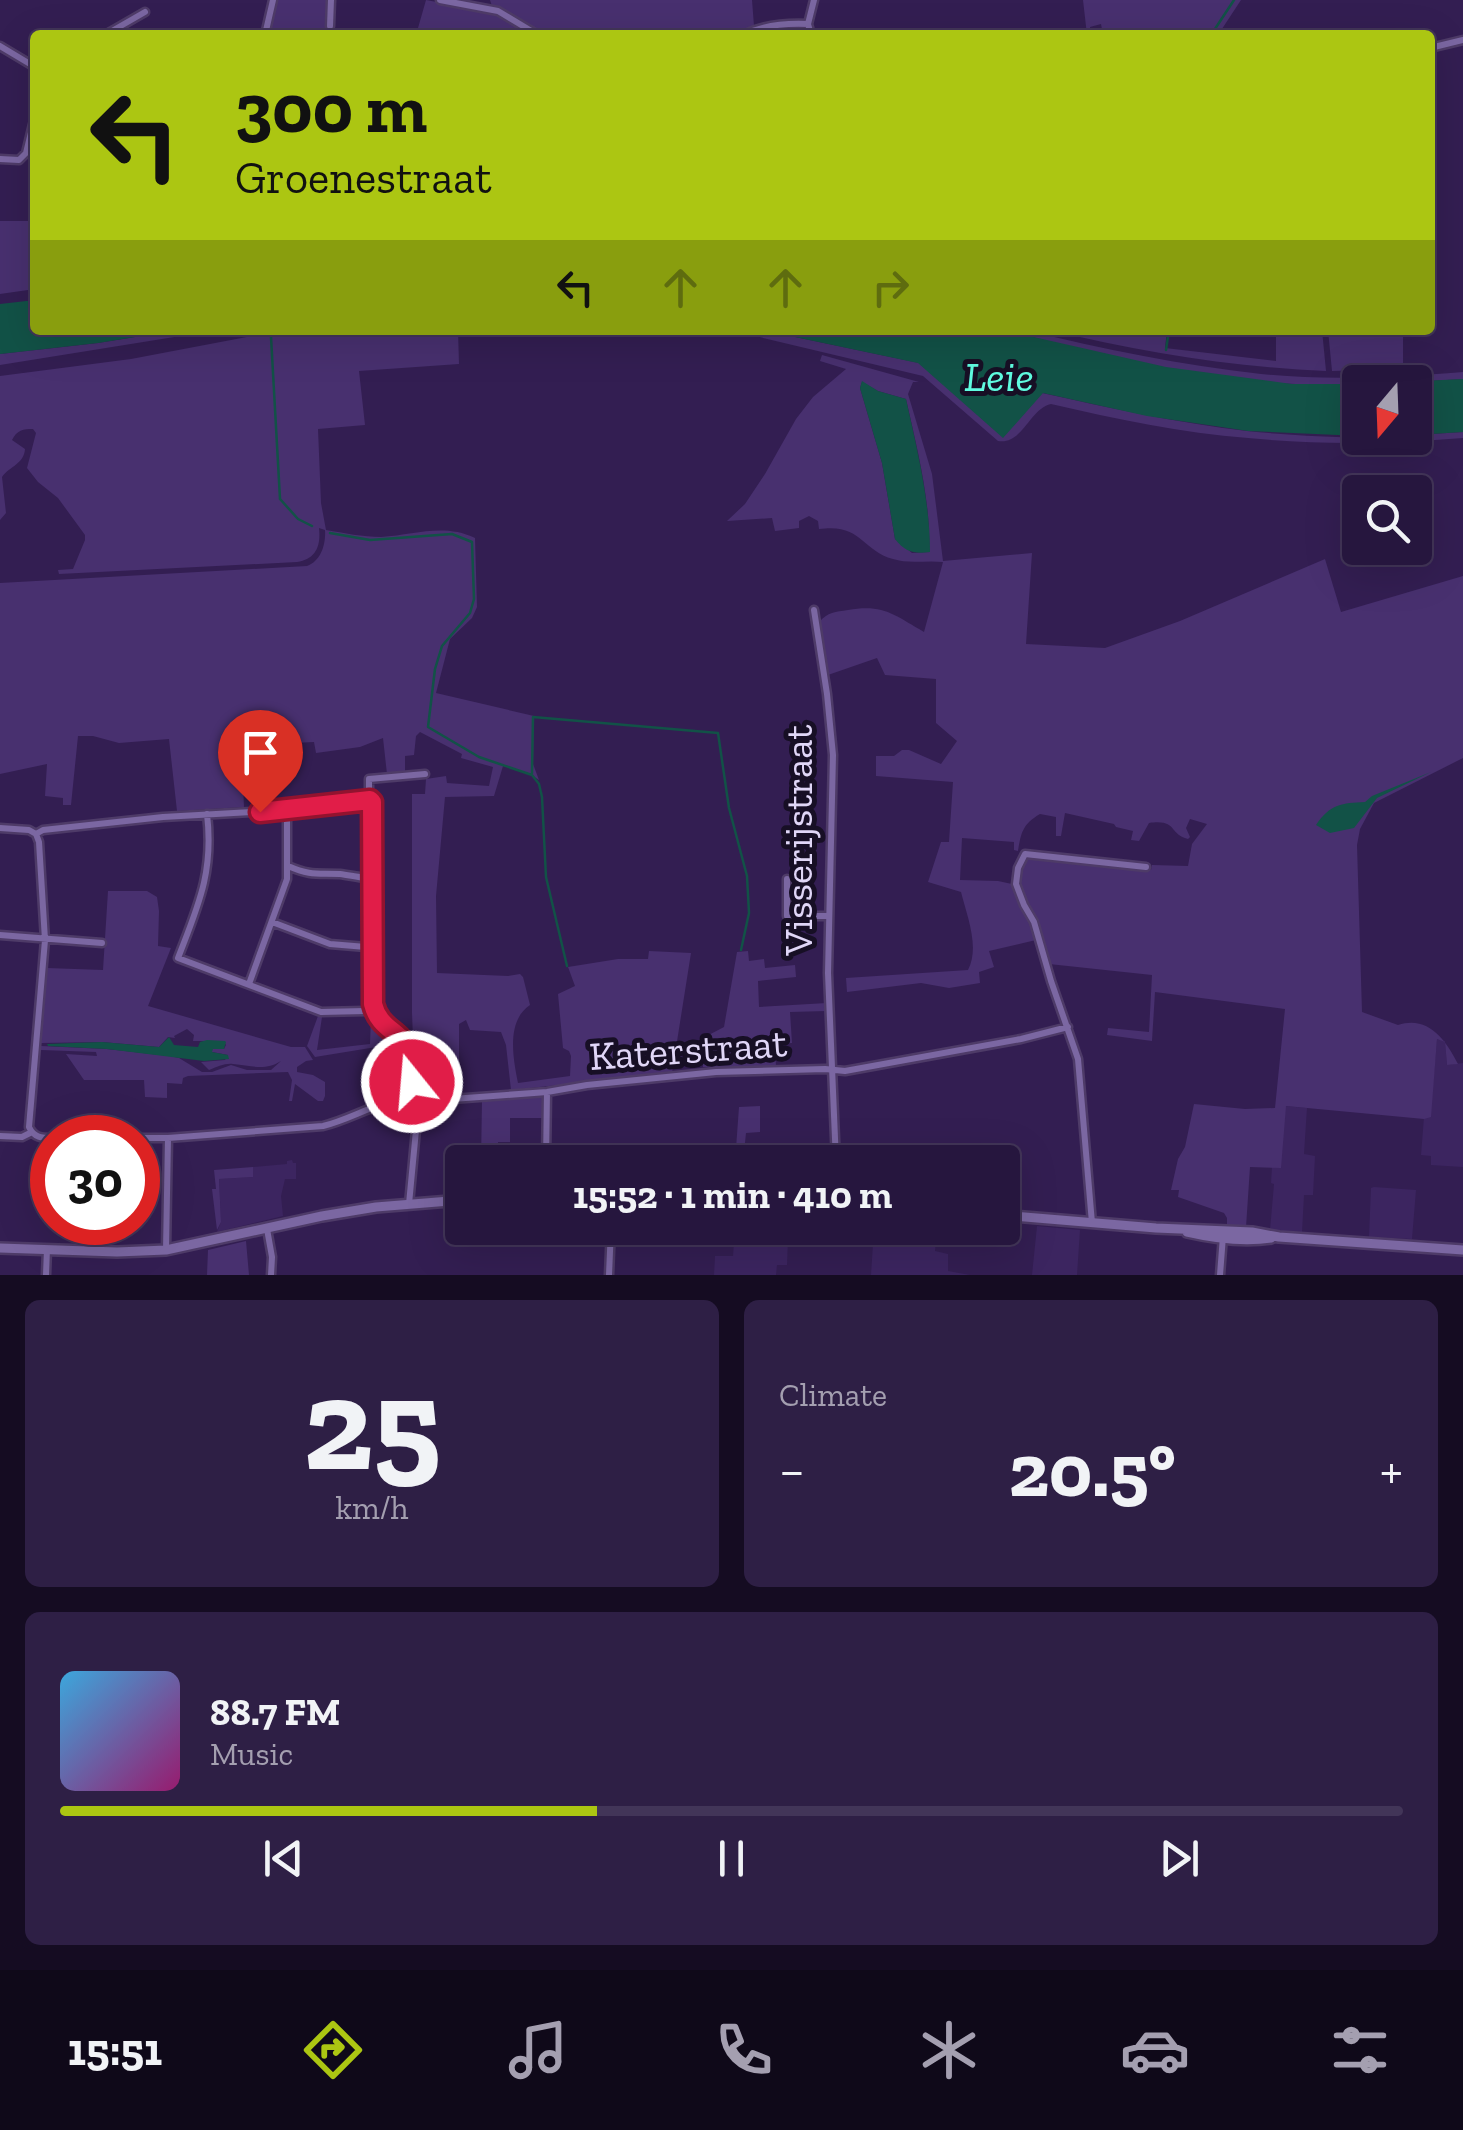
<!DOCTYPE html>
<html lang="en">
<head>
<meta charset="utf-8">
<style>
	:root { --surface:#26163e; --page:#2e1f45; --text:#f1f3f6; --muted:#a49fb0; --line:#423558; --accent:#acc612 }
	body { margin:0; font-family:"Zilla Slab",serif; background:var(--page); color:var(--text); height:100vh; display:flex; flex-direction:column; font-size:38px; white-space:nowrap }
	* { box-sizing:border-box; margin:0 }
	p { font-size:32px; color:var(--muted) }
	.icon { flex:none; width:55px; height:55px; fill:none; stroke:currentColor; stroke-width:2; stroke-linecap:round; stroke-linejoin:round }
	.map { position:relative; height:1275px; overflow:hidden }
	.details { display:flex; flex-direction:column; gap:25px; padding:25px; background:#150c22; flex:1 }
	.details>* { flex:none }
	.guide { position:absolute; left:30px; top:30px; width:1405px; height:305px; border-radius:10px; box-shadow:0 10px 40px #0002,0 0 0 2px var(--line); background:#acc612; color:#111; overflow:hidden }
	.needle { width:65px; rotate:199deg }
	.fabs { position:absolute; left:1342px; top:365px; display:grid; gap:20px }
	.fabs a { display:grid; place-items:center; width:90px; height:90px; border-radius:10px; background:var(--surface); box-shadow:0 10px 40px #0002,0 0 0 2px var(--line); font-size:50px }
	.speed { position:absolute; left:30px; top:1115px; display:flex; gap:20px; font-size:50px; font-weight:700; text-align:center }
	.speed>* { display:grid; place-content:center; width:130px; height:130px; border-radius:50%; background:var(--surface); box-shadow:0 10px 40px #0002,0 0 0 2px var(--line); line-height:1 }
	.speed .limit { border:15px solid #d22; background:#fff; color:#111 }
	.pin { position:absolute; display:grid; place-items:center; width:85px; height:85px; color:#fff; margin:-102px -42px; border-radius:50% 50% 50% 0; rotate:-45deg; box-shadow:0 0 10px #0007 }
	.pin .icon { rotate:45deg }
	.me { position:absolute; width:110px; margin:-55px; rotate:343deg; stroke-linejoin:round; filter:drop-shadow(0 0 8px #0008) }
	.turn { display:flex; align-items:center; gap:35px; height:210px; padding:0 40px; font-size:45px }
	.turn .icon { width:130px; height:130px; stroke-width:2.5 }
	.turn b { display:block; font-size:70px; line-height:85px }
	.lanes { display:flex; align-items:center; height:95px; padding:0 40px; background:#0003; justify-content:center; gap:50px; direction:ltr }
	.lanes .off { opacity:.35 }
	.big { font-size:75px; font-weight:700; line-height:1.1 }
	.details .tile { flex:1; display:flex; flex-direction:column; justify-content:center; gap:15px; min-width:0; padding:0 35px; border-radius:15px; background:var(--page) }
	.details .dial { align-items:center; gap:0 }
	.dial b { font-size:130px; line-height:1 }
	.song { display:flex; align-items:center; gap:30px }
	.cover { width:120px; height:120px; border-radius:15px; background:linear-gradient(135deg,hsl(200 70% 55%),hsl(320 70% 35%)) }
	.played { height:10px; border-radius:5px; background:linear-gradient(90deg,var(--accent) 40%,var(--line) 40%) }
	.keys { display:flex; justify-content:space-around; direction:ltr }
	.heat { display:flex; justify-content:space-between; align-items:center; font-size:55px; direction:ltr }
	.details .tiles { flex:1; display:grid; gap:25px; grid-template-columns:1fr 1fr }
	.tile:last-child { grid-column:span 2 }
	.trip { position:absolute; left:445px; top:1145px; width:575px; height:100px; border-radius:10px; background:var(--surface); box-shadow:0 10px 40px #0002,0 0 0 2px var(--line); font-weight:700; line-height:100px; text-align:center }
	.tabs { display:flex; height:160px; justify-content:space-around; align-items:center; background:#0f0919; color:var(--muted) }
	.tabs .icon { width:70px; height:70px }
	.tabs .active { color:var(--accent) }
	.tabs b { font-size:45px; color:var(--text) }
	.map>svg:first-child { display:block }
	.built { fill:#3c2560 }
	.green { fill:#48306f; fill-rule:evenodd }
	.water { fill:#125247 }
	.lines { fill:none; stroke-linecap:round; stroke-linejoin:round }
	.stream { stroke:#125247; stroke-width:2.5 }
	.street-casing { stroke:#4e3b68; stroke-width:11 }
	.secondary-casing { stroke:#4e3b68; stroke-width:14 }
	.street { stroke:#7b67a2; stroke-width:6 }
	.secondary { stroke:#7b67a2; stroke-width:9 }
	.route-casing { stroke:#92132f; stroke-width:25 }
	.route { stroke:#e11d48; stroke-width:18 }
	.labels { text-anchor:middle; stroke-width:10; stroke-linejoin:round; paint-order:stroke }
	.street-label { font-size:40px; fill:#e0d6f7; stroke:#170f25 }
	.water-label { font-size:42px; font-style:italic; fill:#5ffce0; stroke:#170f25 }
</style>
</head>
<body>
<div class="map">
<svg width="1463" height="1275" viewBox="0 0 1463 1275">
	<rect width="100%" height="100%" fill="#331e52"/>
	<path class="built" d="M1437,1039L1445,1041L1447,1065L1463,1063V1167L1431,1165V1156L1421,1155L1424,1117H1430Z
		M1285,1106L1307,1108L1304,1154L1315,1156L1313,1195H1304L1302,1232L1270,1230L1274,1184L1271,1183L1272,1167L1280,1168Z
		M292,1160L293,1163H296V1179H285L281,1196L283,1216L217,1232L221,1222L219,1179L252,1177L253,1167L287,1164V1161Z
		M1374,1187L1416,1190L1412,1239L1369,1237L1371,1188Z
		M1037,1226L1080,1230L1077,1275H1032Z
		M735,1228H783V1233L788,1239L787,1265H777L776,1275H714L715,1256H733Z
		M874,1228H937L935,1251L948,1254V1271L970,1275H871Z"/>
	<path class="green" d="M275,0H329L326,35H268Z
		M426,0L495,13L533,35H416Z
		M490,0H752L754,26L737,35H544L504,10L492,6Z
		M1083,0H1241L1218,35H1103L1101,24L1090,27L1091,35H1087Z
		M0,221H35V289L0,294Z
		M178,330H218L0,365V354L98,343Z
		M283,330H458L459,364L359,371L365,425L318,429L321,503L326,530C344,533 363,537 381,537C415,535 443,523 475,538L477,607L472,618L450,639L436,693L534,716L533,764L539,780L530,774L503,766L494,796L445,797L436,896L437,973L508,976L520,974L523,977L530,1005C506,1021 513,1058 518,1083L570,1076L571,1056L569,1051L563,1048L558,994L575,986L568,967L618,959H648L649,951L691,953L672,1073L511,1090L506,1045L501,1032L470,1030L466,1020L459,1024V1094L425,1096L422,1090L415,1089L412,1013V794H425L426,779L446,776L447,783L489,786L493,767L461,758L462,754L420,732L416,736L414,755L405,756V772L387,774L383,738L360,747L316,753L314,742L294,743L293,732L241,735L244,807L177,811L169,739L119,743L93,736H78L71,805H63V798L45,796L47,764L0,774V583L307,566C321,561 326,544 325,530L319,528C321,546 316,559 297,562L59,574L58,570L73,569L85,540V535L58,498L38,482L27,468L36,433L33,429C23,429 17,430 12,440L25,449C24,464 10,466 2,477L6,513L0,520V376L131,359Z
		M730,330H762L919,363L1003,437L1042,393C1110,408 1178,423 1247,431C1303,437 1359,438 1415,438V435L1463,432V438C1392,444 1319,445 1248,438C1182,433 1116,419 1051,404C1029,409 1023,445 998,441L923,376Z
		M1003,330H1025C1103,349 1181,365 1261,374C1328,381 1397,377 1463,372V379C1406,382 1352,387 1296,384C1197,380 1099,353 1003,330Z
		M1050,330H1167L1165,348L1276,361V330H1322L1326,371C1232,367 1141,352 1050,330Z
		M1328,330H1403V369L1332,371Z
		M822,355L919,382H913L908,394L932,474L943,561L1032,553L1026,644L1105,648L1180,621L1325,559L1341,612L1463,576V758L1374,803L1360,829L1357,845L1362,1012L1398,1025C1428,1015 1446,1040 1458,1064L1447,1065L1445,1042L1437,1039L1431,1117L1424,1119L1286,1106L1281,1168L1250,1167L1246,1227H1227V1218L1224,1213L1178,1197L1179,1190H1171L1178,1159L1185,1147L1194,1104L1245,1109L1275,1108L1285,1009L1155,992L1152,1041L1107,1035L1108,1028L1149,1032L1152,975L1049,964C1046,951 1043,937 1038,925C1028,900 1010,886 1025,858L1031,857L1151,870L1152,865L1188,866L1192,844L1207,824L1190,819L1186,828L1190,837L1188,839C1168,834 1178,819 1149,823L1139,841L1131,840L1133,831L1116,827L1114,824L1065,813L1061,836H1056V817L1040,814C1023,824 1021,832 1018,851L1014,850V842L962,838L960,880L998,881L1012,884L1034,926L1036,940L989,951L994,967L979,972L980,983L949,988L921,983L847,992L846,978L968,970C980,947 967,916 961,892L928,882L941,842H949L953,782L876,776V756H894L902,750H909L941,764L957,741L936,723V679L885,675L877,658L825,676L819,622C828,612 835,612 848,610C884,604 894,615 924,632L943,562C927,560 908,564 893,559C861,550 862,523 819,529L818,521L809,516L799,521V528L775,531L772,518L727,521L745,504L765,474L796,419L813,397L846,369L820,361ZM862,382L878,391L906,399C917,448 931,501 929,552L912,553L895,539L882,463L860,388Z
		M108,891H147L157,897L159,911L158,946L171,948L148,1006L291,1047H305L313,1060L306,1061L297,1067V1072L313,1075L325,1082V1096L323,1101H318L295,1084L292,1101H289L292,1080L288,1072L188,1076L183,1078L182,1084L167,1083V1098L145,1097L144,1080H84L66,1054L97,1056L96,1052L41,1050V1046L107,1049L169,1056L179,1058L202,1072H212L231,1065L247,1070H271L281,1061C265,1071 253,1066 233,1064C225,1063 217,1067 209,1070L201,1062L225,1060L228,1055L212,1052V1049H224L226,1045L224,1041H193L194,1035L187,1029L174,1036L175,1038L168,1037L159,1047L102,1042L41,1043L47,968L103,970Z
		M748,951L749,961L764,959L765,968L795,965L796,977L758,981L759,1007L827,1003V1011L790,1012L792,1043L775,1044L776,1067H703L701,1039L724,1027L737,952Z
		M318,1016L322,1017L317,1050L370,1044L371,1018L401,1043L315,1057L307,1046Z
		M544,1097V1118H510V1142H498V1161H481L482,1100Z
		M760,1106V1132L746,1133L743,1162H735L739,1107Z
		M253,1167V1177L219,1179L221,1222L217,1230L212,1189H216L214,1170Z
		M246,1241L249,1275H207L208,1250Z"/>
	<path class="water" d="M35,300V330H178L98,343L0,354V304Z
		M762,330H1003L1166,367L1292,384H1360V436L1248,431L1147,416L1043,393L1003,438L918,363Z
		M1463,379V432L1415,435V382H1401Z
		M862,381L878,391L906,399C917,449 930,501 930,552C914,554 905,552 895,539L882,463L860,388Z
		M1431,772L1377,798L1354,828L1330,833L1316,825C1330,804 1342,803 1365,802L1372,796Z
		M169,1037L174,1045L198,1047L200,1042L207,1040L225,1041L226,1042L224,1049H213L212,1052L228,1055L229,1059L204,1061L107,1049L48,1046L47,1044L102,1042L159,1047Z"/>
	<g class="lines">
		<path class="stream" d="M1211,35L1234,0
			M271,337L280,499L298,519L312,526
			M1166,350L1169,330
			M330,533L370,540L452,534L472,542L474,599L470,613L442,646L435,669L428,727L479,757L532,775L539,784L542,797L546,877L567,966
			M532,773L533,717L718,733L729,808L747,876L749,913L741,950"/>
		<g class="street-casing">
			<path id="street" d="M440,0L498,11L538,35
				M330,26L331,0
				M105,35L145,12
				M265,35L273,0
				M743,35C763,25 786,23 808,24
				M811,35L808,24L814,0
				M0,46L35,67
				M1430,48L1463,40
				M0,159L19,160L26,153L35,116
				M814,610L827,694L833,755L828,973L836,1162
				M369,800V779L425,774
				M207,814C214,872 198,906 178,958L321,1012L365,1011
				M0,828L29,830L36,834L43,830L163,817L287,810L369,800L372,802L373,1004C379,1029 401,1030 409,1051C414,1063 412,1080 412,1094L415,1098L413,1103L418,1109L409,1204
				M36,834L39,842L45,940L29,1127C34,1138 42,1138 52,1138
				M288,866C311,876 317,873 340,874C348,875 357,877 366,878
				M787,879V916H829
				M272,922L330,944L366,947
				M0,935L102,943
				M249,984L287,879V810
				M415,1098L422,1097L425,1101L547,1092L587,1085L716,1072L825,1069L845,1071L1021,1039L1068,1027
				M0,1136L22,1137L32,1132
				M138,1138H168L323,1126C356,1118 380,1098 413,1101
				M546,1162L547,1092
				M1092,1223L1078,1059L1051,981L1034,922L1024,905L1016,884L1018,868L1025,854L1146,867
				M267,1229L272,1257L271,1275
				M166,1250L168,1138
				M46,1275L47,1249
				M609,1275L611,1228
				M1220,1275L1223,1236"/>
		</g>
		<g class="secondary-casing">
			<path id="secondary" d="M1002,1215L1156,1228L1252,1232L1279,1237L1463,1250
				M1187,1232C1213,1238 1245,1242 1271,1238
				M0,1248L117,1252L166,1250L322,1216L376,1207L462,1200"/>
		</g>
		<use href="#street" class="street"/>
		<use href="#secondary" class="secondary"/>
	</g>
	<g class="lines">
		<g class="route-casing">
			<path id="route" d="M260,812L370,800L372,802L373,1004C379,1029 399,1030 408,1049C413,1059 412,1072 412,1082"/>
		</g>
		<use href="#route" class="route"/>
	</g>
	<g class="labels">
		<g class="street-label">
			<text transform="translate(798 840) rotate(-90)" y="14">Visserijstraat</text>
			<text transform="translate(688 1049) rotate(-4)" y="14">Katerstraat</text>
		</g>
		<g class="water-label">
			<text x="999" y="391">Leie</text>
		</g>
	</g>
</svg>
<div class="fabs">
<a><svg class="needle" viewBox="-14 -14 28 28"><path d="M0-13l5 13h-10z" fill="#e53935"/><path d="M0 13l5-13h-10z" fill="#a49fb0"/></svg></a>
<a><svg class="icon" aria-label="search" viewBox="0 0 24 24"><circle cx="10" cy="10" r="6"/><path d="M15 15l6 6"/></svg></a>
</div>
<div class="speed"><div class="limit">30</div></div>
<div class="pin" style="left:260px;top:812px;background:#d93025"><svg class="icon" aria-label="arrive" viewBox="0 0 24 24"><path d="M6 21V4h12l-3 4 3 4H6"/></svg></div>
<svg class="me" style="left:412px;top:1082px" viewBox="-20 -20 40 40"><circle r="17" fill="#e11d48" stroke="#fff" stroke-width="3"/><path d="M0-11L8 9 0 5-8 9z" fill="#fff"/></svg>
<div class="trip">15:52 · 1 min · 410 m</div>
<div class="guide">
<div class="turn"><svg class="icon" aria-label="left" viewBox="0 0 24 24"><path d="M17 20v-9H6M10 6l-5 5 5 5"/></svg><div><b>300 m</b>Groenestraat</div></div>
<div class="lanes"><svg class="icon" aria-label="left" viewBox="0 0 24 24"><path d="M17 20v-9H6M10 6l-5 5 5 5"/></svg><svg class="icon off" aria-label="ahead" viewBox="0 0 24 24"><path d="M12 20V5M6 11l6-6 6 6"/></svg><svg class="icon off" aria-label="ahead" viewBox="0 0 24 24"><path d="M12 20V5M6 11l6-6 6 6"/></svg><svg class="icon off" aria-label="right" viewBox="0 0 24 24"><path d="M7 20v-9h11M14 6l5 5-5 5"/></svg></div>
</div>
</div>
<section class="details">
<div class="tiles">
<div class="tile dial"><b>25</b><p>km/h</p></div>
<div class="tile"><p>Climate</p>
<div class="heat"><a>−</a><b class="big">20.5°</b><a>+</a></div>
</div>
<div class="tile">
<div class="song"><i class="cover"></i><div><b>88.7 FM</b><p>Music</p></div></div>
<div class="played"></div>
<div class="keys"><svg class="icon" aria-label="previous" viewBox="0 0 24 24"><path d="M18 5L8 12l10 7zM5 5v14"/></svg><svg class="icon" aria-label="pause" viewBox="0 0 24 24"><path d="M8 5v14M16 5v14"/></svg><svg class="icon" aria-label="next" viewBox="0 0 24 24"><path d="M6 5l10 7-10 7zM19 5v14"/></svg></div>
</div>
</div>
</section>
<nav class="tabs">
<b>15:51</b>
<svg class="icon active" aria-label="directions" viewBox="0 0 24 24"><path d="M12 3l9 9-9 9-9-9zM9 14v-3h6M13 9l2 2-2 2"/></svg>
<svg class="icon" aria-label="music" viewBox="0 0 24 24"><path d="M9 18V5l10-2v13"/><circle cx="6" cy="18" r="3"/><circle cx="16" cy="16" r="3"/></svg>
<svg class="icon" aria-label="phone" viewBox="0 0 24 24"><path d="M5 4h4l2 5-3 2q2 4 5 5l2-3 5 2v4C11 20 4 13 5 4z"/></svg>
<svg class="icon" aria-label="climate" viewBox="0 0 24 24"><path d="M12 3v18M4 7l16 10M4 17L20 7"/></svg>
<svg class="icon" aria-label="car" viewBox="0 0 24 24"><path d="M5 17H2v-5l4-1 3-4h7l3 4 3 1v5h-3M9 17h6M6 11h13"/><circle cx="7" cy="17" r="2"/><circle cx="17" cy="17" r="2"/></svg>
<svg class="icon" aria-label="filters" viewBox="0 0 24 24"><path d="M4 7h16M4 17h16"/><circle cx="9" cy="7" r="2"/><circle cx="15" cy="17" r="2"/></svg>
</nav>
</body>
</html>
